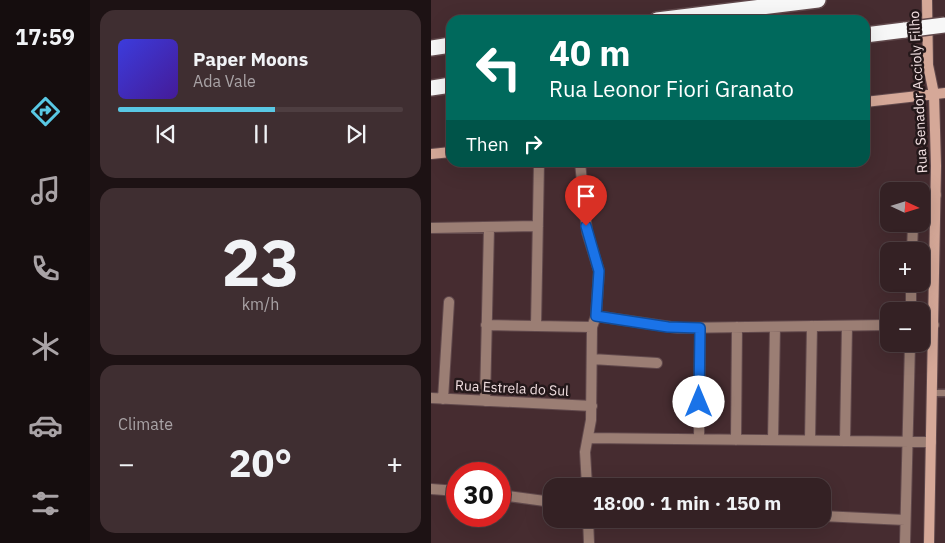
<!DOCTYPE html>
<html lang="en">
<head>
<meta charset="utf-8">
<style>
	:root { --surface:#342124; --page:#3f2e31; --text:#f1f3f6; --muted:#a9a3a6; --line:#4e3e41; --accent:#59c8e4 }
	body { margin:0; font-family:"IBM Plex Sans",sans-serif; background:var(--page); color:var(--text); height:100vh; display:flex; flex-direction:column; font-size:19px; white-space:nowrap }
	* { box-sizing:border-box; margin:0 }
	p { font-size:16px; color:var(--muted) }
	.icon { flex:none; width:28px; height:28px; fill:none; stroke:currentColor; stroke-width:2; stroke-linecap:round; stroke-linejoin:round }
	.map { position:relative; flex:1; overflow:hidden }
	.sheet { display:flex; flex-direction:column; gap:10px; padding:10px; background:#1d1214; width:341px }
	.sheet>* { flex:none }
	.banner { position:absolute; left:15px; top:15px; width:424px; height:152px; border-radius:15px; box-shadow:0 5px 20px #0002,0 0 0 1px var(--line); background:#00695c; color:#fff; overflow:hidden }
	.needle { width:32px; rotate:94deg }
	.controls { position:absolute; left:449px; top:182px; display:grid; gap:10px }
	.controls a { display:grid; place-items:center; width:50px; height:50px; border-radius:10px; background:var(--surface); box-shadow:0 5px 20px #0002,0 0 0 1px var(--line); font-size:25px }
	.speed { position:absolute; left:15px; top:462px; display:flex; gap:10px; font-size:25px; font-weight:700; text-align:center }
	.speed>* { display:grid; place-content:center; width:65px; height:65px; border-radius:50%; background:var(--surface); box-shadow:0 5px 20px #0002,0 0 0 1px var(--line); line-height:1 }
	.speed .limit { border:8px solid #d22; background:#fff; color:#111 }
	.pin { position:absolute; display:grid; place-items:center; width:42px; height:42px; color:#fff; margin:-51px -21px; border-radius:50% 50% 50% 0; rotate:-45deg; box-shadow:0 0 5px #0007 }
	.pin .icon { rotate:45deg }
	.me { position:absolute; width:55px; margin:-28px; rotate:0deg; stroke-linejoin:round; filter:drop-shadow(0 0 4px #0008) }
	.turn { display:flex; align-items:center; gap:18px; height:105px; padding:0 20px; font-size:22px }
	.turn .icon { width:65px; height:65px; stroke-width:2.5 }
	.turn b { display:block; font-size:35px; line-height:42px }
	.then { display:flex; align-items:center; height:48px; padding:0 20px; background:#0003; gap:10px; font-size:19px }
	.big { font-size:38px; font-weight:700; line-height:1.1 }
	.sheet .tile { flex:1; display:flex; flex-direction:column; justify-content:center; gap:8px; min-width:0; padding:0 18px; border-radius:15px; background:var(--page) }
	.sheet .dial { align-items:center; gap:0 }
	.dial b { font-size:65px; line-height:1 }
	.song { display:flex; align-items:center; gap:15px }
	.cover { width:60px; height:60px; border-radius:8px; background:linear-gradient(135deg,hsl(240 70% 55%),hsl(260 70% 35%)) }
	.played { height:5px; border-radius:2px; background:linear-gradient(90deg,var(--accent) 55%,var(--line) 55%) }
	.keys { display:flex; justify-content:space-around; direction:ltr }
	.heat { display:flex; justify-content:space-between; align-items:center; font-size:28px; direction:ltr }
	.trip { position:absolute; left:112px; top:478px; width:288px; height:50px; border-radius:15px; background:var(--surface); box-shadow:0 5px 20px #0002,0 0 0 1px var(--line); font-weight:700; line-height:50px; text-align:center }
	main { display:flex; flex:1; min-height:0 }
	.tabs { display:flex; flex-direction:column; width:90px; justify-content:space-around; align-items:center; background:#150d0e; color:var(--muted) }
	.tabs .icon { width:35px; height:35px }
	.tabs .on { color:var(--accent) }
	.tabs b { font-size:22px; color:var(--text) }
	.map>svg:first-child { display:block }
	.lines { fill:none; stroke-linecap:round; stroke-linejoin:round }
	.lane-casing { stroke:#61494c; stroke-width:9 }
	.street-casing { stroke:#61494c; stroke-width:12 }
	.secondary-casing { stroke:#61494c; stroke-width:12 }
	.highway-casing { stroke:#61494c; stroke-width:18 }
	.lane { stroke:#9b7e74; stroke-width:6 }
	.street { stroke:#9b7e74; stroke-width:10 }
	.secondary { stroke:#d5a898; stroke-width:10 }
	.highway { stroke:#f7f7f7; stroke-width:15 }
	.highway-bridge-casing { stroke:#61494c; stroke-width:18; stroke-linecap:butt }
	.highway-bridge { stroke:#f7f7f7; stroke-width:15 }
	.route-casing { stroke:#114b97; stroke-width:12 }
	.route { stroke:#1a73e8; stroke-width:9 }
	.labels { text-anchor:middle; stroke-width:5; stroke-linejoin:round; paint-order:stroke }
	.street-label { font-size:14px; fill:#f1dfe1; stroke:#24181a }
</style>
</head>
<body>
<main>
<nav class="tabs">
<b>17:59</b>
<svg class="icon on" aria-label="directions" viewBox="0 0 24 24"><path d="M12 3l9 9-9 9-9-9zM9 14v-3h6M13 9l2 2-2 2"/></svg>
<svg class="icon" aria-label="music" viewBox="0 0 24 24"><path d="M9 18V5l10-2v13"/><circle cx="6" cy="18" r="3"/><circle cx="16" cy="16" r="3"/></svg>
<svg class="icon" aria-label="phone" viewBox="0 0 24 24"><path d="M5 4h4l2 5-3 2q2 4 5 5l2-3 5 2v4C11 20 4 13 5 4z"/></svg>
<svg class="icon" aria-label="climate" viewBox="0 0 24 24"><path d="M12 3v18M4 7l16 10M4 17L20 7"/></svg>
<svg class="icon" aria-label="car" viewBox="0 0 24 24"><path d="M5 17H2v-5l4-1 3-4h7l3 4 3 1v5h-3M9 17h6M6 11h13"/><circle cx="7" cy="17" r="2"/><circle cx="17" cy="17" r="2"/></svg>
<svg class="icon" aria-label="filters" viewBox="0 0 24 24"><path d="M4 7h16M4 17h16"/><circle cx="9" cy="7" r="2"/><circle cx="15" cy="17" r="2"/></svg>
</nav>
<section class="sheet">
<div class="tile">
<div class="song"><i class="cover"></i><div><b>Paper Moons</b><p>Ada Vale</p></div></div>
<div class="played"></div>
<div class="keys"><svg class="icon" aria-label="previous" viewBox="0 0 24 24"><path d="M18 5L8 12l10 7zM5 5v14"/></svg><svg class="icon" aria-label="pause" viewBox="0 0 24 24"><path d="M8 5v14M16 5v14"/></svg><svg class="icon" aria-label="next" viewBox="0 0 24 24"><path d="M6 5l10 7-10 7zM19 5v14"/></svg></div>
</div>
<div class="tile dial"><b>23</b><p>km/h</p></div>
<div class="tile"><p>Climate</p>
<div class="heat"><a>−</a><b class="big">20°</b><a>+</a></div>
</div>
</section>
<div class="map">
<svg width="514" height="543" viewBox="0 0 514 543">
	<rect width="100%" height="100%" fill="#462c30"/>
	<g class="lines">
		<g class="lane-casing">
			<path id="lane" d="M501,393H514"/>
		</g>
		<g class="street-casing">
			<path id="street" d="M149,162L156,232L168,271L165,316L161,327L160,420L154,452L156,486
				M490,206L505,195
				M0,228L107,226
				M481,251L482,224
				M480,311V284
				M165,316L247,328L458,325
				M55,325L161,327
				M490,325H503
				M105,326L108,162
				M161,359L226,363
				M0,398L161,406
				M12,399L18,302
				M54,401L58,228
				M157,438L500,442
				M268,439L269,328
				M305,440L306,327
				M342,440L344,327
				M379,440L381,326
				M414,441L416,326
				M0,489L26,491
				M69,495L121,502
				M391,516L474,520
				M157,519L158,543
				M474,543L479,344"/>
		</g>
		<g class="secondary-casing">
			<path id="secondary" d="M496,0L497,65L503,94L505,166L498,543
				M434,102L514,93
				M0,154L20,152"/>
		</g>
		<g class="highway-casing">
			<path id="highway" d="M226,20L387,0
				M434,35L474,30
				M0,48L20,45
				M0,88L20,85"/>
		</g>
		<use href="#lane" class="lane"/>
		<use href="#street" class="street"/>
		<use href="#secondary" class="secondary"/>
		<use href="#highway" class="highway"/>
		<g class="highway-bridge-casing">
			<path id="highway-bridge" d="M474,30L514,25"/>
		</g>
		<use href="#highway-bridge" class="highway-bridge"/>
	</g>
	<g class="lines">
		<g class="route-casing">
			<path id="route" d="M155,226L168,271L165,316L237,327L269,328L268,402"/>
		</g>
		<use href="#route" class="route"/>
	</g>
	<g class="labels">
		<g class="street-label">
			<text transform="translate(487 92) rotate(-93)" y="5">Rua Senador Accioly Filho</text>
			<text transform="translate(81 388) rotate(3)" y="5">Rua Estrela do Sul</text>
		</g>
	</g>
</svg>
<div class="controls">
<a><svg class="needle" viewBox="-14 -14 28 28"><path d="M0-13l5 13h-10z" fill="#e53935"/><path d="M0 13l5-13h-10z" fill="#a9a3a6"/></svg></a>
<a>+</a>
<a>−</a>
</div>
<div class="speed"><div class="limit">30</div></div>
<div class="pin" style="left:155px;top:226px;background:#d93025"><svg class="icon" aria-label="arrive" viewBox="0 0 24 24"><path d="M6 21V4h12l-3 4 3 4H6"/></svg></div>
<svg class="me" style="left:268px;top:402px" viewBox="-20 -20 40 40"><circle r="19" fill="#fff"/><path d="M0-13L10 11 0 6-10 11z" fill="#1a73e8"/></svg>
<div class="trip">18:00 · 1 min · 150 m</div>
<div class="banner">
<div class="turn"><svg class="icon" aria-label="left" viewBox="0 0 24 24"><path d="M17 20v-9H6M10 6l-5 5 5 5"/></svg><div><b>40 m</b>Rua Leonor Fiori Granato</div></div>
<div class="then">Then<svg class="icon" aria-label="right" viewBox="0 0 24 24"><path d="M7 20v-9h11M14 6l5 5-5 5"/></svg></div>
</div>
</div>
</main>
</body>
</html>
